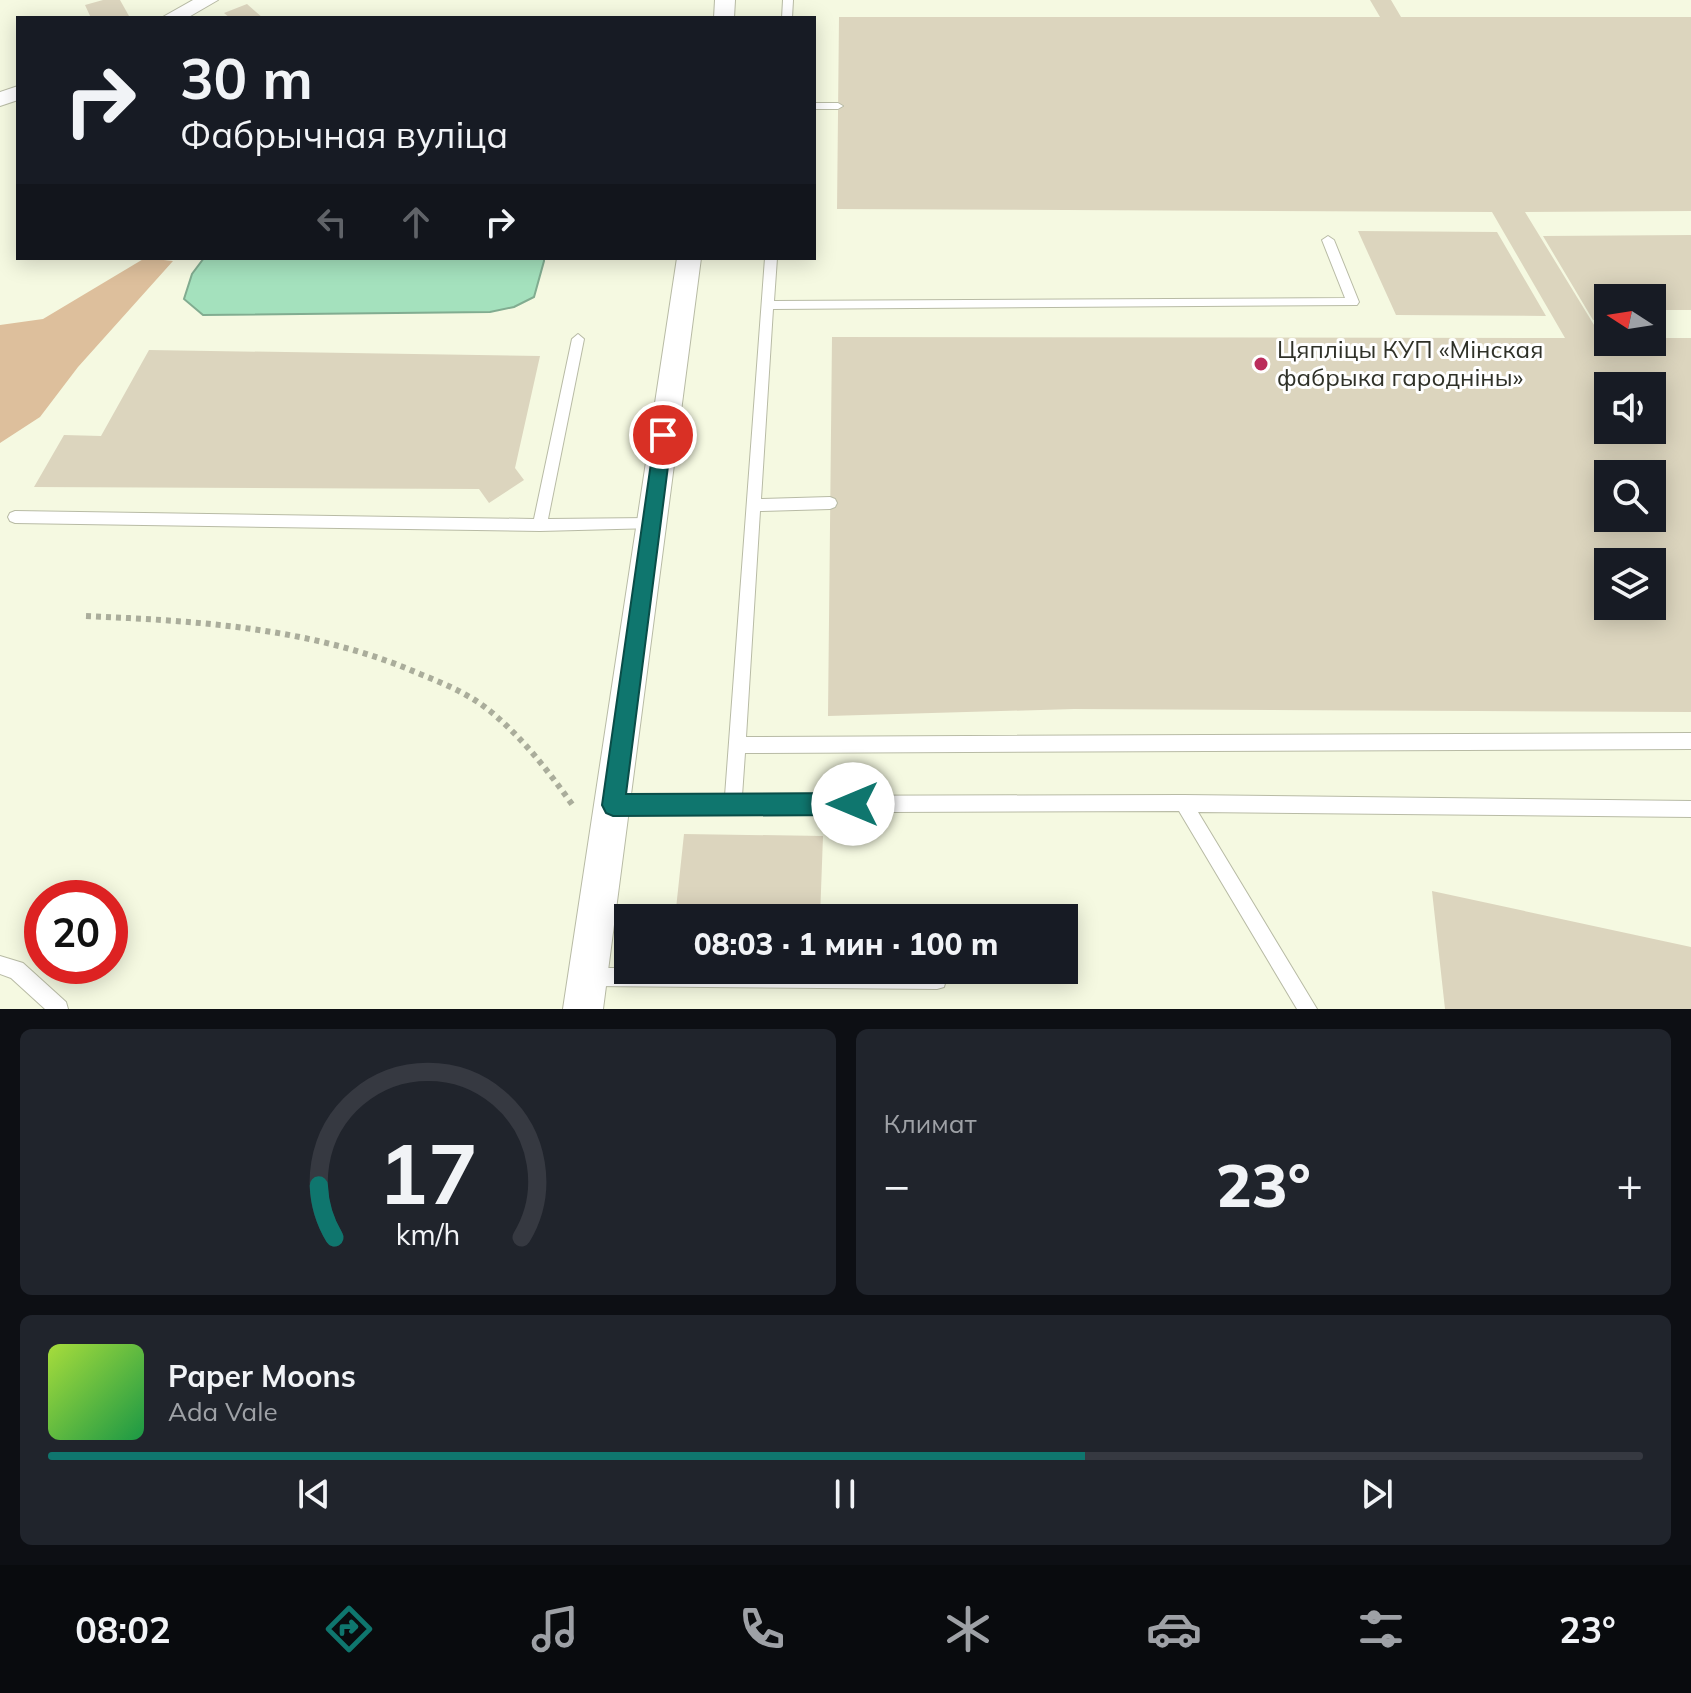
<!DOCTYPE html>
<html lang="ru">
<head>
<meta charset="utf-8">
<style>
	:root { --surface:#171b24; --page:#20242c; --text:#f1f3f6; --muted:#9ea1a6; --line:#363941; --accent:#0f766e }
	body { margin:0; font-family:Mulish,sans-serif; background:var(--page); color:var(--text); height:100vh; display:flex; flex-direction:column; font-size:30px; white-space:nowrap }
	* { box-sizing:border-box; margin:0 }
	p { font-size:26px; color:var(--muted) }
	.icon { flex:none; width:44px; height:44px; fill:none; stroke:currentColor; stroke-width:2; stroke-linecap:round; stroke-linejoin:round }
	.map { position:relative; height:1009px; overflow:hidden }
	.side { display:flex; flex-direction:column; gap:20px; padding:20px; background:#0d0f14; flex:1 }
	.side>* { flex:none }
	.hud { position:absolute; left:16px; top:16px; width:800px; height:244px; border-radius:0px; box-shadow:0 4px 20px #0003; background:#171b24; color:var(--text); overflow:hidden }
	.needle { width:52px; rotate:282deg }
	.buttons { position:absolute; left:1594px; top:284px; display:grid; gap:16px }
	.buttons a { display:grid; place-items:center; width:72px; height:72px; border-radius:0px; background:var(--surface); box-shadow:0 4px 20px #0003; font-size:40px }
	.speed { position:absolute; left:24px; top:880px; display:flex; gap:16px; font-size:40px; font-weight:700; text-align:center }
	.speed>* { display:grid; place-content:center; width:104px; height:104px; border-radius:50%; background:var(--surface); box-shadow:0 4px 20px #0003; line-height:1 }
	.speed .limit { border:12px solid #d22; background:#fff; color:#111 }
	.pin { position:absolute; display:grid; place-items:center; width:68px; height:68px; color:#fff; margin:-34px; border:4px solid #fff; border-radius:50%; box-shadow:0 2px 8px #0007 }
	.me { position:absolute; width:88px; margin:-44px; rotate:270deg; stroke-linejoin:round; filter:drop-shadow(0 0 6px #0008) }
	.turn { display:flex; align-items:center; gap:28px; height:168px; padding:0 32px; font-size:36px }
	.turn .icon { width:104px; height:104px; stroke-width:2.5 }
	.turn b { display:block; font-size:56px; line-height:68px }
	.lanes { display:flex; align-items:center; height:76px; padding:0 32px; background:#0003; justify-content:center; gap:40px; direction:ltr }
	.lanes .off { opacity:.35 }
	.big { font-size:60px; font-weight:800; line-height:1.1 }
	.side .tile { flex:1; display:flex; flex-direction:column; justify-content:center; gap:12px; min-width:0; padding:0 28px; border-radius:12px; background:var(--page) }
	.side .dial { align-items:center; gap:0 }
	.dial svg { height:208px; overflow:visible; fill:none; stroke:var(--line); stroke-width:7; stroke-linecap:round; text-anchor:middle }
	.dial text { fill:var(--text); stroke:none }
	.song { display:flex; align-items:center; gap:24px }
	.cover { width:96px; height:96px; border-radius:12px; background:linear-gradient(135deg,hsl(80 70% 55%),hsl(140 70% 35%)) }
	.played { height:8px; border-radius:4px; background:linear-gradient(90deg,var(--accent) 65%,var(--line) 65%) }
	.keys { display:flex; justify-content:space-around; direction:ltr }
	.heat { display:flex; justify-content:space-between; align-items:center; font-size:44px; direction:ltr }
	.side .tiles { flex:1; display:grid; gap:20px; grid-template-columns:1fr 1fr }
	.tile:last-child { grid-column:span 2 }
	.trip { position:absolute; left:614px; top:904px; width:464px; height:80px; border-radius:0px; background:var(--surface); box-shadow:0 4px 20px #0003; font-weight:800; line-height:80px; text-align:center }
	.tabs { display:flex; height:128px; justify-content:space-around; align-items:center; background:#090b0e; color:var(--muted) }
	.tabs .icon { width:56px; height:56px }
	.tabs .selected { color:var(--accent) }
	.tabs b { font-size:36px; color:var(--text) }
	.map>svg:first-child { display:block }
	.green { fill:#ddbf9c }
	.water { fill:#a4e1bd; stroke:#81ac90; stroke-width:2 }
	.building { fill:#dcd5be; fill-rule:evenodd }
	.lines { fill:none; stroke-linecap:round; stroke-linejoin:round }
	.service-casing { stroke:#b8bba5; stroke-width:2 }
	.minor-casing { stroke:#b8bba5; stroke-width:2 }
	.path { stroke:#aaad9b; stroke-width:6; stroke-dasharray:5 5; stroke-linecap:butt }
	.service { fill:#fff; fill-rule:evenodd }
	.minor { fill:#fff; fill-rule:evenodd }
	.route { fill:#0f766e; stroke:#0a4d48; stroke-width:2 }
	.poi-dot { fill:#bb2d5b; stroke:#fff; stroke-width:3 }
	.labels { text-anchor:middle; stroke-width:6; stroke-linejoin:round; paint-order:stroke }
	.poi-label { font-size:24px; fill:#2f3128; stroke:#fff; text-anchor:start }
</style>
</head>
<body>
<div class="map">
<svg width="1691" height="1009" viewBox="0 0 1691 1009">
	<rect width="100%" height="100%" fill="#f5f9e1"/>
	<path class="green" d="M145,258L173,261L78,367L40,417L0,443V325L43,319Z"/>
	<path class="water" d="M204,258H544V261L534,297L514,307L490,312L203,315L184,299L192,274Z"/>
	<path class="building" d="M103,0H120L129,16L91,18L85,5Z
		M1370,0H1391L1401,17H1691V211L1525,212L1602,338H1608V342H1652V338H1691V712L1074,709L828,716L832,337L1565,338L1492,212L837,209L839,17H1380ZM1608,386H1652V430H1608ZM1608,474H1652V518H1608ZM1608,562H1652V606H1608Z
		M247,4L263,18H230L224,13Z
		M1358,231L1497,232L1546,316L1396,315Z
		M1691,235V310H1654L1661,321H1652V298H1608V320H1593L1543,236Z
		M149,350L540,356L515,468L524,480L489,503L479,489L34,487L64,435L101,436Z
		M684,834L823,836L820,918H675Z
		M1432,891L1691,947V1009H1445Z"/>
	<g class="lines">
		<g class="service-casing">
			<path id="service" d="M783,0H793L792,18H782Z
				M814,103H838L843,106L838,109H814Z
				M1328,236L1334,240L1359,302L1357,305L773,309L761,499L830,497L835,499L837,503L835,507L830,509L760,511L746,737L1691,733V749L745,753L742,796L1183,795L1691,801V817L1198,812L1317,1009H1297L1179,811L614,813L608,811L606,805L608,799L614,797L725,796L765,258H777L774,301L1345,298L1322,240Z
				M578,334L584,339L548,519L650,518L655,520L657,524L655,528L540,531L15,523L10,521L8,517L10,513L15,511L534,519L572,339Z
				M0,956L23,963L66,1002L68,1009H45L11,978L0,974Z
				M591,968H628V970L937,971L944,973L946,980L944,987L937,989L591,986L584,984L582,977L584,970Z"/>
		</g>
		<g class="minor-casing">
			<path id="minor" d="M193,0H218L187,18H161Z
				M715,0H735L734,18H714Z
				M18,86V100L0,106V92Z
				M677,258H701L603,1009H563Z"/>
		</g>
		<path class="path" d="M86,616C200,621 315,628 420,674C445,684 469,694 490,711C523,738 549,772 574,807"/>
		<use href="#service" class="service"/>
		<use href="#minor" class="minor"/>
	</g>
	<path class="route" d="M663,428L672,435L626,794L853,793L861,796L864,804L861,812L853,815L613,816L606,813L602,805L655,435Z"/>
	<circle class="poi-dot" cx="1261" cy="364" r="8"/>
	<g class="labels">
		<g class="poi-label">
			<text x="1277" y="358">Цяпліцы КУП «Мінская<tspan x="1277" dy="28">фабрыка гародніны»</tspan></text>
		</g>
	</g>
</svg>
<div class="buttons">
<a><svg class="needle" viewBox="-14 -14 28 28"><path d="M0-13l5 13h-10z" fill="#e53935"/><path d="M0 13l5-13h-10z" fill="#9ea1a6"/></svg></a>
<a><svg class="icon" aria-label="sound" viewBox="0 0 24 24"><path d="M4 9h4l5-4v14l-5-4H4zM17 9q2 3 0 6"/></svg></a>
<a><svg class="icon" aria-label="search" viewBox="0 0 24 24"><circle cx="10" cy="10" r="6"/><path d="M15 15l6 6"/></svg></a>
<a><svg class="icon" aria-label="layers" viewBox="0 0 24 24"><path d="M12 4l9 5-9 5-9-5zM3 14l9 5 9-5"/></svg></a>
</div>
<div class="speed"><div class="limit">20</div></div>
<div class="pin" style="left:663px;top:435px;background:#d93025"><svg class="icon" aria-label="arrive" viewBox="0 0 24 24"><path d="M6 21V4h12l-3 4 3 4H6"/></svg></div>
<svg class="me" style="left:853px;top:804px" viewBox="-20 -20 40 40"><circle r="19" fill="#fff"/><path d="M0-13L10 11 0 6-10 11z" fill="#0f766e"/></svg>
<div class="trip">08:03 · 1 мин · 100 m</div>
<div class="hud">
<div class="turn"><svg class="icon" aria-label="right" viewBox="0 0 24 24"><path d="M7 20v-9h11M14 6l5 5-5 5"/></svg><div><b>30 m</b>Фабрычная вуліца</div></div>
<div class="lanes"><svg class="icon off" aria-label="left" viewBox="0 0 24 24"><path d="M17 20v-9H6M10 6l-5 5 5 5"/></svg><svg class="icon off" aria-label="ahead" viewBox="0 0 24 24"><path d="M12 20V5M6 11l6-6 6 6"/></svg><svg class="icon" aria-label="right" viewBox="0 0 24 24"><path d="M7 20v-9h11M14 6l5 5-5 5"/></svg></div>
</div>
</div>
<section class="side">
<div class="tiles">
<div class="tile dial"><svg viewBox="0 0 100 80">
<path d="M14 69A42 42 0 1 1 86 69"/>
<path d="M14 69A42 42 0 0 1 8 49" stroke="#0f766e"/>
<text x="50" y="56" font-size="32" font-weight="700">17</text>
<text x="50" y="72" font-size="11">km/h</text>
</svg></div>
<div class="tile"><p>Климат</p>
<div class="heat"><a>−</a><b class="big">23°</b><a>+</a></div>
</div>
<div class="tile">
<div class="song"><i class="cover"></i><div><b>Paper Moons</b><p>Ada Vale</p></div></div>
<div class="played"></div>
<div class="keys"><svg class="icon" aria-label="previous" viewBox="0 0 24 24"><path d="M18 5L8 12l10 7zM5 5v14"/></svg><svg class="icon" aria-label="pause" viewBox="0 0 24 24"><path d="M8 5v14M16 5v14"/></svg><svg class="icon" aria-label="next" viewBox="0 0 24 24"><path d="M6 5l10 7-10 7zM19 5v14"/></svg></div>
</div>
</div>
</section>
<nav class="tabs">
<b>08:02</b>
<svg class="icon selected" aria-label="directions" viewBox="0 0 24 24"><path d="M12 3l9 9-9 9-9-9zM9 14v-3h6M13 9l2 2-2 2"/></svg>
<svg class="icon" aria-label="music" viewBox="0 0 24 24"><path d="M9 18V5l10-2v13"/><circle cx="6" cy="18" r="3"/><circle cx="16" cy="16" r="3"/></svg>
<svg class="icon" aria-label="phone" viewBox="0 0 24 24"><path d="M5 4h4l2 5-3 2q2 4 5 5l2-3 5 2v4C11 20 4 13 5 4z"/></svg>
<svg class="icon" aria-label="climate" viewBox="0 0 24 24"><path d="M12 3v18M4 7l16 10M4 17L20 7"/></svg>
<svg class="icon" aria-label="car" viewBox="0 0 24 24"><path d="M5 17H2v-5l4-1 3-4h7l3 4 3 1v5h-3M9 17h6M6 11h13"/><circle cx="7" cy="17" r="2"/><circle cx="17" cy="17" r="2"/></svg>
<svg class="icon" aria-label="filters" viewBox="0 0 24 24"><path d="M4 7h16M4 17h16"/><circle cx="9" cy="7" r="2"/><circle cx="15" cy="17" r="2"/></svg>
<b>23°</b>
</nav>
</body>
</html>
